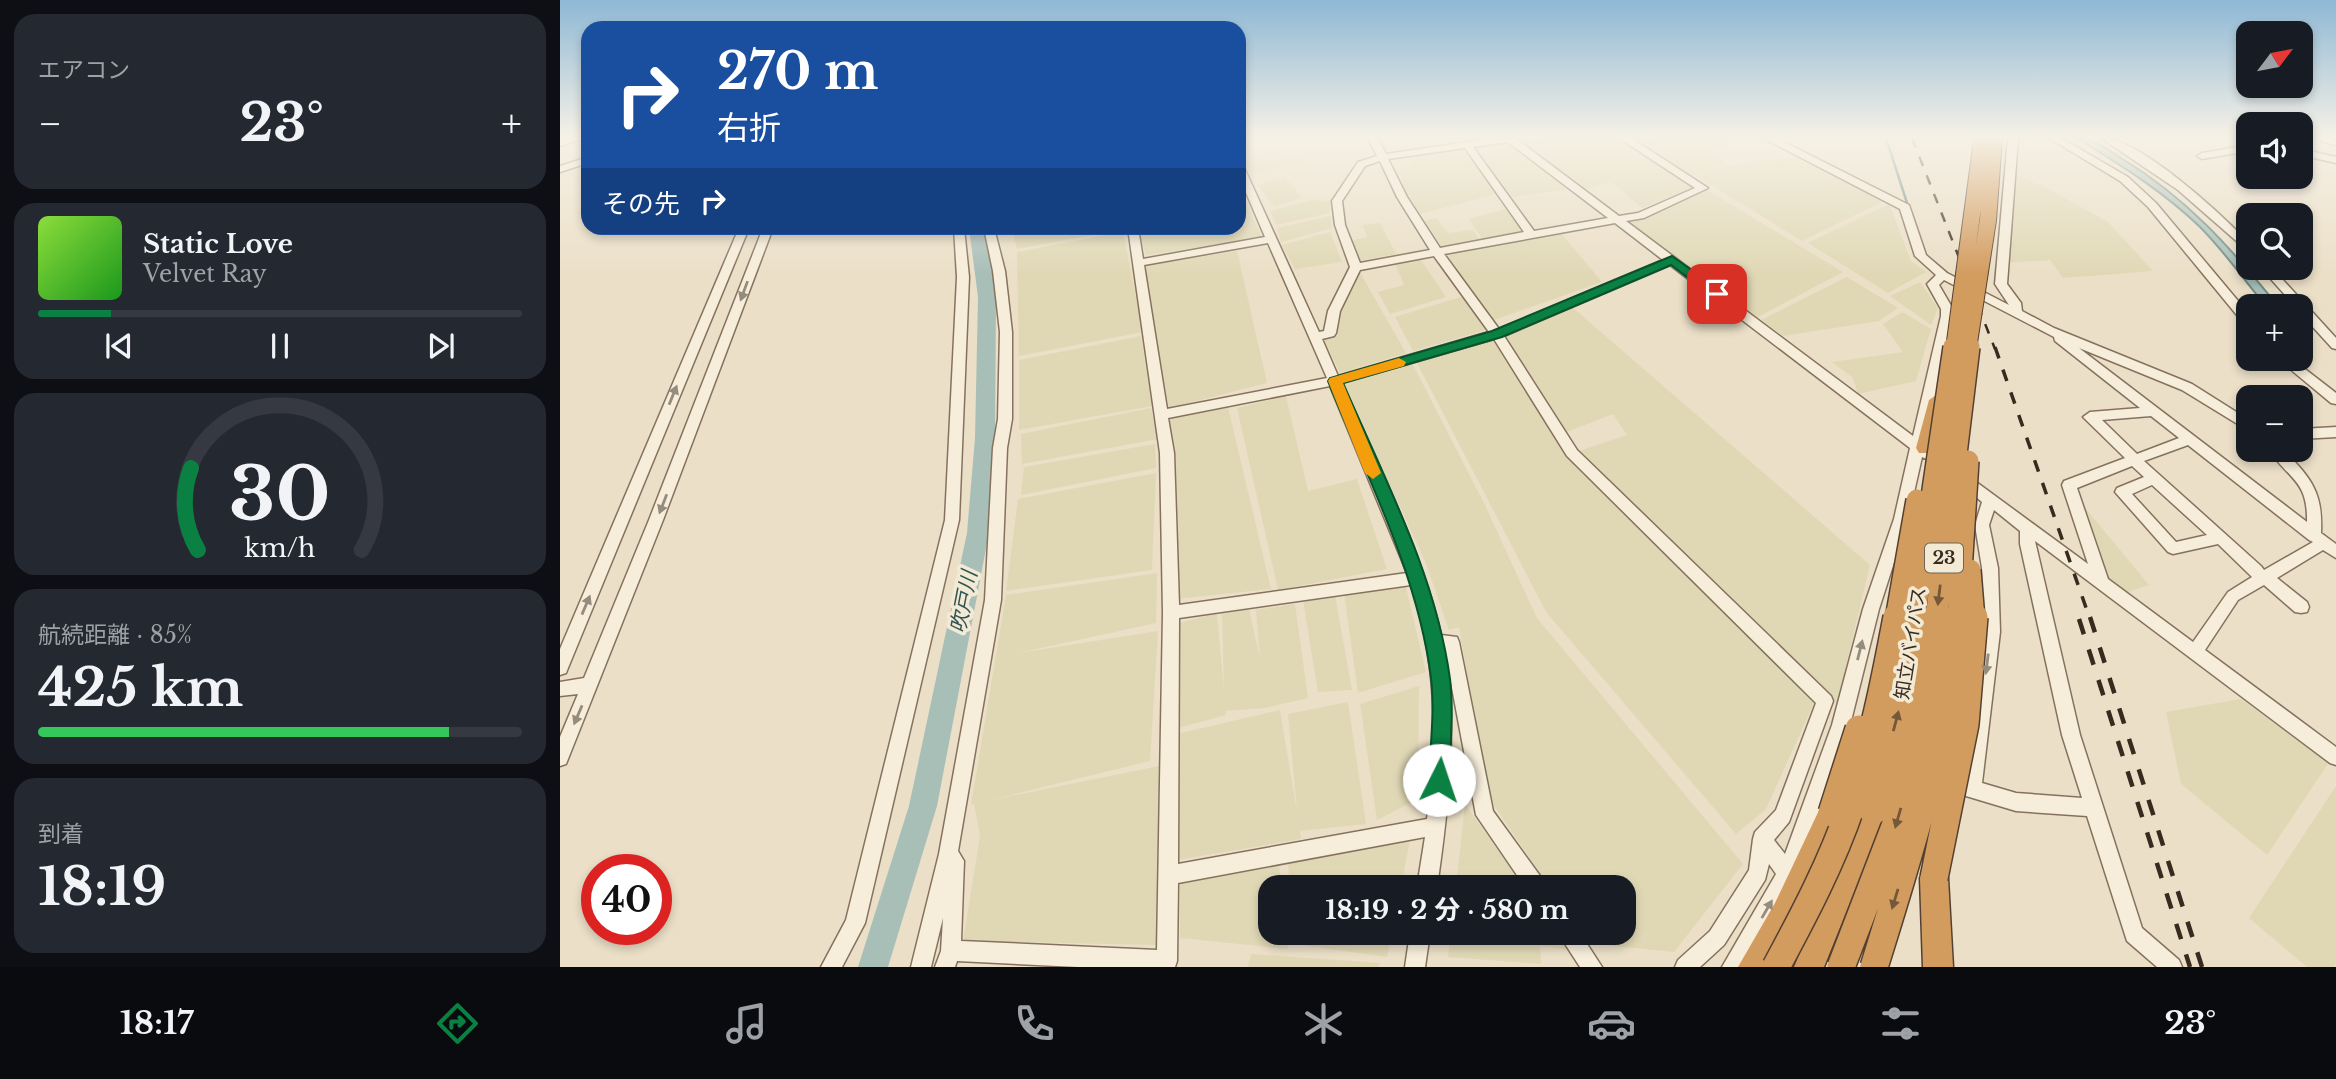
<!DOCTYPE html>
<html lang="ja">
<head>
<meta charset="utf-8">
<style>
	:root { --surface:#171b24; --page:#242831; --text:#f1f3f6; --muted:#9ea1a6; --line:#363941; --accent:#0b8043 }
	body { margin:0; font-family:"Libre Baskerville","Noto Sans JP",serif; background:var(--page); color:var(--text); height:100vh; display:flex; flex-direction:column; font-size:26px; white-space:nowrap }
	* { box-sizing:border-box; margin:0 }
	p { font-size:23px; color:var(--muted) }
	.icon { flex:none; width:38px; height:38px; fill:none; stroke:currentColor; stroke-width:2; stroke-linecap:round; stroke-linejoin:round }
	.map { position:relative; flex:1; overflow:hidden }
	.sheet { display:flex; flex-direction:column; gap:14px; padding:14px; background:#0d0f14; width:560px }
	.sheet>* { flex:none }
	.top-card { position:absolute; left:21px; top:21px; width:665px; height:214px; border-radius:21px; box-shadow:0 4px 10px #0003; background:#1a4fa0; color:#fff; overflow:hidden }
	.needle { width:46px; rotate:58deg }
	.fabs { position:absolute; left:1676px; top:21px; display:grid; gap:14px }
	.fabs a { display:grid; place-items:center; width:77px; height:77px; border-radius:14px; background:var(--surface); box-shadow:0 4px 10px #0003; font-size:35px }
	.speed { position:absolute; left:21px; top:854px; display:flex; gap:14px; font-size:35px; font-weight:700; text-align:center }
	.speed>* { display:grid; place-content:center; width:91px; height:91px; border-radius:50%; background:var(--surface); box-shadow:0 4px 10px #0003; line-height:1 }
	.speed .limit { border:10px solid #d22; background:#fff; color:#111 }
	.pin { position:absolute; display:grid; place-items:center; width:60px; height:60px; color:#fff; margin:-30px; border-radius:14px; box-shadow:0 4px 10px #0006 }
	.me { position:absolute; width:77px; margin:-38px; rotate:4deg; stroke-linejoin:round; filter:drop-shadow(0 0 5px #0008) }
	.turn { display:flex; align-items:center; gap:24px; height:147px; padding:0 21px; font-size:32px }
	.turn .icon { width:91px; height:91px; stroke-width:2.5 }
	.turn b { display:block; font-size:49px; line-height:60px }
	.then { display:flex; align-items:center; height:66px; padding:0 21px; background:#0003; gap:14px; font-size:26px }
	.big { font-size:52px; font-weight:700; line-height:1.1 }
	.sheet .tile { flex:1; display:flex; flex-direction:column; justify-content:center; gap:10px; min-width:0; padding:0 24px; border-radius:21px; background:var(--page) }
	.sheet .dial { align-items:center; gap:0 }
	.dial svg { height:182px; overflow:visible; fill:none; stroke:var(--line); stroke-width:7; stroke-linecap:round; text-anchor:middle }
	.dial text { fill:var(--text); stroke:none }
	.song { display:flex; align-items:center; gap:21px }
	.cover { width:84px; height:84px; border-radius:10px; background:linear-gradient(135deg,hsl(90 70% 55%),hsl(120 70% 35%)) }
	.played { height:7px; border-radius:4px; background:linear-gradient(90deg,var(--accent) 15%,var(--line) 15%) }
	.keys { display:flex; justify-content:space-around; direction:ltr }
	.heat { display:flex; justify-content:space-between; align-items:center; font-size:38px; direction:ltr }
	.charge { height:10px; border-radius:5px; background:linear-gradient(90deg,#34c759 85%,var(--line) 0) }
	.trip { position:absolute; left:698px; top:875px; width:378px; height:70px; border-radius:21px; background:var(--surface); box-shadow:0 4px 10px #0003; font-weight:700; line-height:70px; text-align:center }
	.tab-bar { display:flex; height:112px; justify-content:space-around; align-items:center; background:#090b0e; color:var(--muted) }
	.tab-bar .icon { width:49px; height:49px }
	.tab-bar .active { color:var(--accent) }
	.tab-bar b { font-size:32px; color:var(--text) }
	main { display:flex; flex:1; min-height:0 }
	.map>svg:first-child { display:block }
	.farmland { fill:#e0d8b5 }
	.water { fill:#a8bfb8; stroke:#6f8d85; stroke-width:2 }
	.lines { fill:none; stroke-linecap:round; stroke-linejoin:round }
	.stream { stroke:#6f8d85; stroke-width:2.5 }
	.river { fill:#a8bfb8; fill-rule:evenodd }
	.minor-casing { stroke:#85725e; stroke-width:3 }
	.highway-casing { stroke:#544032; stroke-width:3 }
	.minor { fill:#f6edda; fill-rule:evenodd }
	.highway { fill:#d39c5f; fill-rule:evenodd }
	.rail-far2 { stroke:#372b20; stroke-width:2.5; stroke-dasharray:10 10; stroke-linecap:butt }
	.rail-far1 { stroke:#372b20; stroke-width:3.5; stroke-dasharray:12 12; stroke-linecap:butt }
	.rail { stroke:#372b20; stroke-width:4.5; stroke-dasharray:16 16; stroke-linecap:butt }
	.highway-bridge-far2-casing { stroke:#544032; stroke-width:18; stroke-linecap:butt }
	.highway-bridge-far1-casing { stroke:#544032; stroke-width:24; stroke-linecap:butt }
	.highway-bridge-casing { stroke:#544032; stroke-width:30; stroke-linecap:butt }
	.highway-bridge-far2 { stroke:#d39c5f; stroke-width:16 }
	.highway-bridge-far1 { stroke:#d39c5f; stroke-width:21 }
	.highway-bridge { stroke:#d39c5f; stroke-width:27 }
	.oneway { fill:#968c7d }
	.oneway2 { fill:#755839 }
	.route { fill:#0b8043; stroke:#07532c; stroke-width:2 }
	.slow { fill:#f59e0b }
	.labels { text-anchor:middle; stroke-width:7; stroke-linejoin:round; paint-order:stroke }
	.shield { fill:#f3ead6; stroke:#6f6457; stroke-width:2 }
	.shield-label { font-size:18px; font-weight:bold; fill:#372b20 }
	.street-label { font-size:19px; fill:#372b20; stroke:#f3ead6 }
	.water-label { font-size:21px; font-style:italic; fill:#315552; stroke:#f3ead6 }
</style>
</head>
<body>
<main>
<section class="sheet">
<div class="tile"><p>エアコン</p>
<div class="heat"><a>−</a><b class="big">23°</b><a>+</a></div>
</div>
<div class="tile">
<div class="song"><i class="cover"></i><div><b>Static Love</b><p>Velvet Ray</p></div></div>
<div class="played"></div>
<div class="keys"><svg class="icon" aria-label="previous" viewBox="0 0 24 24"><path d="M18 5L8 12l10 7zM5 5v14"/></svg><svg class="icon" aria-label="pause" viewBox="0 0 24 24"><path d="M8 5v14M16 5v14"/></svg><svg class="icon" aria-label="next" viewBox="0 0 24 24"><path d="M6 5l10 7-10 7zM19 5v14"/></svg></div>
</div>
<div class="tile dial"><svg viewBox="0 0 100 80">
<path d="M14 69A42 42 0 1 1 86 69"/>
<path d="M14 69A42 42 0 0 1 11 33" stroke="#0b8043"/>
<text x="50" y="56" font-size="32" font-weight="700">30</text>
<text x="50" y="72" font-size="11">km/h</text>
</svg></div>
<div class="tile"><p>航続距離 · 85%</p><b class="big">425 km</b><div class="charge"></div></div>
<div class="tile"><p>到着</p><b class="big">18:19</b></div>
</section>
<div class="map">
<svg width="1776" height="967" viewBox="0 0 1776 967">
	<rect width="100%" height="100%" fill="#ebdfc7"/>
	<path class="farmland" d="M983,138H1059L1135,187L1082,208L1051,181L1024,190L961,143Z
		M1090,138H1193L1152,148L1165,164L1133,176L1082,142Z
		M947,143L1011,189L951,197L915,146Z
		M685,145L706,162L740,156L744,164L691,174L679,149Z
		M904,147L936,194L860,214L844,188L839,169L853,165L850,155Z
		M1232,157L1324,201L1242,241L1137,176L1162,167Z
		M1452,174L1483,186L1548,222L1593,271L1503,278L1490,260L1442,263Z
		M725,177L742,198L714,207L698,185Z
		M679,186L702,238L586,255L576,228H679Z
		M1147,190L1283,272L1196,318L1068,222Z
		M751,200L770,201V213L716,225L710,211Z
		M1329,204L1351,261L1366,272L1328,293L1248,243Z
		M945,209L964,231L923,240L909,219Z
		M771,216L772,228L721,242L717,228Z
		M876,218L888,233L913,230L919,239L882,247L864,221Z
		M820,223L836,254L797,261L790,241L807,237L803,225Z
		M452,228H565V229L457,249Z
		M563,232L583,332L459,356L457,252Z
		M770,232L782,262L735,269L722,245Z
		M1000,232L1042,282L934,320L884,255Z
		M677,251L707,383L609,408L582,266Z
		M859,257L886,297L830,314L818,292L844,285L835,263Z
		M798,269L846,353L780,373L763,338Z
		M1287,277L1338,308L1319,321L1223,336L1201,320Z
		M1360,282L1378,308L1371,325L1330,296Z
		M904,296L926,330L853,351L835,317Z
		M1012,307L1310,565L1277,703L1019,451L1067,435L1053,414L1007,432L944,334Z
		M1342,312L1371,329L1356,381L1298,394L1293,378L1272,362L1343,352L1323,324Z
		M581,336L592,406L459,430V360Z
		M933,337L992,434L1013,460L1254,703L1206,809L1176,834L986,612L855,359Z
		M850,359L924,503L977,618L1183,864L1114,952L1033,944L1024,933H1064V887H989L927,795L899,627L889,630L865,561L781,379Z
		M726,396L748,491L797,479L827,569L718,590L677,408Z
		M668,407L711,589L616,599L615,453L606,417Z
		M591,408L598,439L462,464L461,434Z
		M595,444L596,468L461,495L464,467Z
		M596,473L592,570L446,591L458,499Z
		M1526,509L1589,585L1565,593L1544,578L1521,511Z
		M597,573L596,623L458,653L598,631L590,761L431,800L599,766L596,945L403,941L420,836L414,804L411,805L446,595Z
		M845,583L866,672L798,693L784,593Z
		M774,589L792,690L758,692L742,594Z
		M735,604L748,698L705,708L666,711V715L615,729L620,623L657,613L664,690L662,614L689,609L700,658L696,610Z
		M859,686L858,799L817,820L800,704Z
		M1681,699L1769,762L1707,855L1621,784L1606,712Z
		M788,702L806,824L740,831L741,839L617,860V734L720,710L737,812L728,714Z
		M1776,786V963L1774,967H1747L1689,918Z
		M905,804L964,887H896Z
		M850,840L841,887H730L728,864Z
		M719,865L722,887H710V933H727L728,949L620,938V883Z
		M733,933H832L827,957L734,944Z
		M891,933H996L1008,949L980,946L981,964L888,957Z
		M691,954L821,963L818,967H688Z"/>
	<path class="water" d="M1517,138C1534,138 1547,149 1561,158C1627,198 1670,247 1718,306H1706C1684,280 1664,251 1640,227C1603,191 1560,165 1517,138Z"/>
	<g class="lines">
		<path class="stream" d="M1326,138L1348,206"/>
		<path class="river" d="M409,228H425L436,297L435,438L429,533L377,806L328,967H298L349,806L407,533L415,438L418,297Z"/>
		<g class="minor-casing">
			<path id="minor" d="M7,138H25L0,146V140Z
				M808,138H818L826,154L935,138H955L1059,216L1078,213L1135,188L1059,138H1071L1148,188L1084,218L1066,221L1353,436L1381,316V309L1367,284L1376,275L1355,256L1340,209L1203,138H1216L1349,205L1366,255L1387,273L1449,305L1435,284L1448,138H1458L1447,284L1461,303L1462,311L1494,328L1632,384L1689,420V431L1622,390L1519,348L1747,522C1748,480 1729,480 1709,450H1724C1751,479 1763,491 1761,533L1776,544V558L1763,550L1717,578L1747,602L1749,607L1747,612L1741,613L1735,612L1704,585L1678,600L1645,650L1776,747V765L1770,763L1475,541L1520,735L1582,928L1619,960L1622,967H1597L1567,941L1527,816L1456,811L1406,796L1400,793L1397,787L1400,781L1404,779L1424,632L1422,568L1415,525L1422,502L1396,480L1398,476H1408L1528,564L1502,485L1504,481L1565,458L1523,417L1530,412L1580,408L1495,341L1494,337L1384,280L1379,285L1393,309V316L1365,445L1376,455L1369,460L1362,457L1348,519L1319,609L1290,725L1234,880L1183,967H1162L1216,874L1209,864L1205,880L1164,945L1140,967H1115L1118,960L1150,931L1189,870L1193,839L1195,832L1216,810L1256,703L1007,456L934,339L782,383C817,463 862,551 881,635L897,637L899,642L933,811L983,880L986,887H965L916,815L886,656C897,733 888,811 877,887H857L865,837L618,883L617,961L615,967H518L397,961L395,967H375L381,951L383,918L371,967H351L379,854L425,600L433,448L438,419L440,332L433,271L424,228H434L445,271L452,332V419L447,448L441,600L398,851L404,861L401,941L597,950L603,613L600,453L568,228H578L583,259L705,237L679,176V162L682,163L759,332L764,331L768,311L790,267L775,225L772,201L798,162L817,156ZM948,142L1048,218L974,231L913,147ZM905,148L964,232L880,248L847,197L828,159ZM820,161L837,197L870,250L800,263L785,225L782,201L805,166ZM1055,223L1103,260L939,329L884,254ZM708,243L767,378L607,409L584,265ZM874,256L929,332L778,376L762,339L774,336L776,333L780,311L800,270ZM1110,265L1350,448L1334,519L1303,609L1272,725L1225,854L1214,840L1229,822L1273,701L1271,696L1017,450L944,336ZM770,386L847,573L619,605L614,453L608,418ZM1591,416L1619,438L1577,454L1542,420ZM1628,445L1749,540L1753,542L1704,570L1701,566L1584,461ZM1572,466L1584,477L1557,488L1555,492L1608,552L1613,554L1658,544L1692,577L1668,592L1633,642L1548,579L1517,488ZM1592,485L1647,535L1616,542L1572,494ZM1434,510L1460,531V544L1502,735L1522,798L1456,793L1422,783L1440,632L1438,568L1429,525ZM851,585C877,661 878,739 867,819L618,864L619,618Z
				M1489,138H1501L1568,177L1596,203L1689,314V326L1685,325L1588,207L1560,181Z
				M1541,138C1580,138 1661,214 1689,243V252L1618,190Z
				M1755,138L1776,139V145L1757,140Z
				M1689,145V151L1642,159L1637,156L1642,153Z
				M1741,149L1776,157V163L1741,155Z
				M28,157V163L0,172V166Z
				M179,228H189L8,668L6,673L0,675V649Z
				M203,228H213L103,520L6,764L0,766V737L18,694L0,696V682L24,678L89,520Z
				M394,228H404L409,277L399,520L305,923L282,967H261L286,920L385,520L397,277Z
				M1701,268H1712L1776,338V349L1772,348L1741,314V306H1735Z
				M1718,359H1732L1776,393V404L1771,403Z
				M1776,427V437L1741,439V429Z
				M850,933H870L865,967H845Z
				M998,933H1020L1042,967H1020Z"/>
		</g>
		<g class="highway-casing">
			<path id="highway" d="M1379,393L1389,400L1376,448L1373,453H1359L1356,448L1369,400Z
				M1313,798L1323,802L1327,811L1264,967H1234L1303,802Z
				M1272,800L1282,804L1286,813L1235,923L1210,967H1178L1215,903L1262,804Z
				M1374,864L1384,868L1388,878L1393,967H1363L1360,878L1364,868Z"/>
		</g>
		<use href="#minor" class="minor"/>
		<use href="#highway" class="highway"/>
		<path class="rail-far2" d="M1352,138L1435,349"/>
		<path class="rail-far1" d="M1435,347L1530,619"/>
		<path class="rail" d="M1530,617L1642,967
			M1519,619L1630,967"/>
		<g class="highway-bridge-far2-casing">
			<path id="highway-bridge-far2" d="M1394,349L1422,140
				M1408,349L1428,220L1434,138"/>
		</g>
		<g class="highway-bridge-far1-casing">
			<path id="highway-bridge-far1" d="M1410,570L1414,619
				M1336,619L1357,500
				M1354,619L1394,347
				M1376,619L1409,347
				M1398,619L1408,461"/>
		</g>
		<g class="highway-bridge-casing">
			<path id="highway-bridge" d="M1313,811L1343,696L1355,617
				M1272,813L1299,729
				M1374,878L1405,724L1414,617
				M1216,967C1244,915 1272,862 1291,806C1312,745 1325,681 1337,617
				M1281,967L1339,816L1367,691L1376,617
				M1314,967C1350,852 1386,738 1398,617"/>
		</g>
		<use href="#highway-bridge-far2" class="highway-bridge-far2"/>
		<use href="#highway-bridge-far1" class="highway-bridge-far1"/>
		<use href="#highway-bridge" class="highway-bridge"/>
	</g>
	<defs><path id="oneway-solid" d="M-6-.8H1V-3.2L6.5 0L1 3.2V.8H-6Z" transform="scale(1.75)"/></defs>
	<g class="oneway">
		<use href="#oneway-solid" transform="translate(184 291) rotate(110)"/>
		<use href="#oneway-solid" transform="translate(113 395) rotate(-68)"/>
		<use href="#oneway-solid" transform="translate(103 504) rotate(111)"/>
		<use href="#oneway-solid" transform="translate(26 605) rotate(-67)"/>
		<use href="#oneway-solid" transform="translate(1300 650) rotate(-76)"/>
		<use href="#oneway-solid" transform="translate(1427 664) rotate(97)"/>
		<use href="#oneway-solid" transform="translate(18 715) rotate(113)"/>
		<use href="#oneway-solid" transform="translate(1207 909) rotate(-60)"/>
	</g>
	<g class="oneway2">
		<use href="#oneway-solid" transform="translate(1379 595) rotate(97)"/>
		<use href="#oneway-solid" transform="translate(1336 721) rotate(-75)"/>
		<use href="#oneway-solid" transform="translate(1338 818) rotate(106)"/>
		<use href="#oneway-solid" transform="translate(1335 899) rotate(107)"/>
	</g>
	<linearGradient id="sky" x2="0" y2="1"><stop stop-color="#8eb8d5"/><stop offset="0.5" stop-color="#f6f1e6"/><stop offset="1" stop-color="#f6f1e6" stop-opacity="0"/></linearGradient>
	<rect width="1776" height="274" fill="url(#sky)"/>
	<path class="route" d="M1112,256L1161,291V296H1152L1111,265L942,337L783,383C824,478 876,575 890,679C894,711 890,747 889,780L886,787L879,790L872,787L869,780C870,747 875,711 871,678C858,574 807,477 768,381L770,378L932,331Z"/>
	<path class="slow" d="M839,358L846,362L844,366L783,383L821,473L813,479L805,473L768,381L770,378Z"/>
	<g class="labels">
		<rect class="shield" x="1365" y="543.5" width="38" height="29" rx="5"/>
		<g class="shield-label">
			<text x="1384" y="564">23</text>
		</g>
		<g class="street-label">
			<text transform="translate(1350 643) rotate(-81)" y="7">知立バイパス</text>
		</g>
		<g class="water-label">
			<text transform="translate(404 602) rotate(-79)" y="7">吹戸川</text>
		</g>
	</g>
</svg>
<div class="fabs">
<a><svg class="needle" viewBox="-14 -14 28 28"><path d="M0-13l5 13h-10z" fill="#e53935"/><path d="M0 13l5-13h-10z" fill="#9ea1a6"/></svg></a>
<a><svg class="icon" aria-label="sound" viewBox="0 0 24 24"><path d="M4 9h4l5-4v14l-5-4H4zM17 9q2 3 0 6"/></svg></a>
<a><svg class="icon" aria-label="search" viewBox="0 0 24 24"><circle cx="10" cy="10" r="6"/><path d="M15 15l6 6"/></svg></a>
<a>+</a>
<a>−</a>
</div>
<div class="speed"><div class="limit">40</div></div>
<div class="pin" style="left:1157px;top:294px;background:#d93025"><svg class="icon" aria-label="arrive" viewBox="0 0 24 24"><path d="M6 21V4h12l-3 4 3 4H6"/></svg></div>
<svg class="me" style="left:879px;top:780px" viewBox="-20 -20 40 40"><circle r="19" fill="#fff"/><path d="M0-13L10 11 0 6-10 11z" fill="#0b8043"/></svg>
<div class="trip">18:19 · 2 分 · 580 m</div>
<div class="top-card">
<div class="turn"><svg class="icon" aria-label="right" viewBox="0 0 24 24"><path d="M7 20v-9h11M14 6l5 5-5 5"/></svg><div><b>270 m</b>右折</div></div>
<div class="then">その先<svg class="icon" aria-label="right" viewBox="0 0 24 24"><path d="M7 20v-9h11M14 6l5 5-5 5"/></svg></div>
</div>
</div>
</main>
<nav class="tab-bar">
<b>18:17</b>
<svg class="icon active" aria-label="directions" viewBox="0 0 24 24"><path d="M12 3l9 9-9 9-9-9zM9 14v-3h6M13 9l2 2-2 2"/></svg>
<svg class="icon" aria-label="music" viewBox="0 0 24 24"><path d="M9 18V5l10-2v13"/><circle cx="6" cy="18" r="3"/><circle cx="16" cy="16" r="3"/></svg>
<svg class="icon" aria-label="phone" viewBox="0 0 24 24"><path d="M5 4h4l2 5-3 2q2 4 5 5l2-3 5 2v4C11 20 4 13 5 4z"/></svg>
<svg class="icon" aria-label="climate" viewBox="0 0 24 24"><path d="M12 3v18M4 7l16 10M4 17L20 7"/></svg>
<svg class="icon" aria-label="car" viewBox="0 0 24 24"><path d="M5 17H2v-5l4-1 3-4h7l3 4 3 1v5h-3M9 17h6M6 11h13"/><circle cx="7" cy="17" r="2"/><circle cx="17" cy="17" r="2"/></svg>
<svg class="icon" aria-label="filters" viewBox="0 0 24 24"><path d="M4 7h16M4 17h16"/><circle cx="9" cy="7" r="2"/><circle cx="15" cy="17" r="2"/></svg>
<b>23°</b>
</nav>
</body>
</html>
